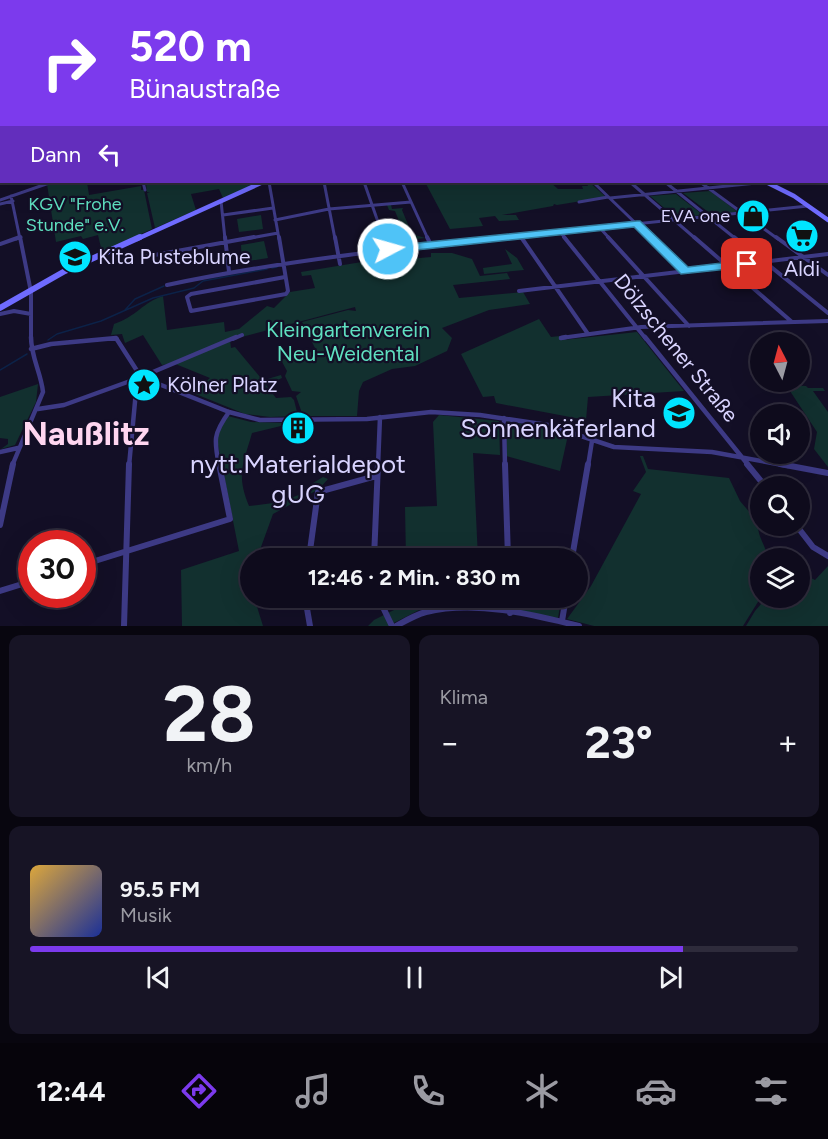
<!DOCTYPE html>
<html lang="de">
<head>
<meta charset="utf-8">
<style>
	:root { --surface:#0e0b1c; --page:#171425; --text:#f1f3f6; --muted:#9b9ba3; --line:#2e2b3b; --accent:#7c3aed }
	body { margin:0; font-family:Figtree,sans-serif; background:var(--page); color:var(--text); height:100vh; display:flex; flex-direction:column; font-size:22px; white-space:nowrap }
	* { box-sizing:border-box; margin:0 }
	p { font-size:20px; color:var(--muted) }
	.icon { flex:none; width:33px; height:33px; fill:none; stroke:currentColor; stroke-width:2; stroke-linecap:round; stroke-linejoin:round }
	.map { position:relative; height:626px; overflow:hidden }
	.details { display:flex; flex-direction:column; gap:9px; padding:9px; background:#08060f; flex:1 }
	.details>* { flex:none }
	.top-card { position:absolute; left:0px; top:0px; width:828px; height:183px; box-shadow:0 6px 24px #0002,0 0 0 2px var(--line); background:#7c3aed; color:#fff; overflow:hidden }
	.needle { width:39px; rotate:354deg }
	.tools { position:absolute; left:750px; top:332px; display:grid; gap:12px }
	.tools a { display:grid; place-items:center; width:60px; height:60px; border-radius:50%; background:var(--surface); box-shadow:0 6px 24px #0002,0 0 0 2px var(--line); font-size:30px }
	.speed { position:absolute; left:18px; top:530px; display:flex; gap:12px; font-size:30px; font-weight:700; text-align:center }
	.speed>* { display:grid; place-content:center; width:78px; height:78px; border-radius:50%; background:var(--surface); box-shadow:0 6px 24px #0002,0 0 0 2px var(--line); line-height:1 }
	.speed .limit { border:9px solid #d22; background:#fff; color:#111 }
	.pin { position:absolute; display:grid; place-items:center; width:51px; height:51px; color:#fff; margin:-26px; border-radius:12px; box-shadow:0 3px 9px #0006 }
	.me { position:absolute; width:66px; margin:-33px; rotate:84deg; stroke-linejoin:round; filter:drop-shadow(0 0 4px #0008) }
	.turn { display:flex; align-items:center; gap:21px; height:126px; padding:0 30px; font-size:27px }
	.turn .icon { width:78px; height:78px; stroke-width:2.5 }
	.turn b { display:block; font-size:42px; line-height:51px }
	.then { display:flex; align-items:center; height:57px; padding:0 30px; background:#0003; gap:12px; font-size:22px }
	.big { font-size:45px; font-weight:700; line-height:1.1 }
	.details .card { flex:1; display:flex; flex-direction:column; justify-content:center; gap:9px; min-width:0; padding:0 21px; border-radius:12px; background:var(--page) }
	.details .dial { align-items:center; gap:0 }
	.dial b { font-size:78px; line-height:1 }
	.song { display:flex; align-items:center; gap:18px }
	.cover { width:72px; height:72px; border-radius:9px; background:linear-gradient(135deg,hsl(40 70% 55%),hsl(230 70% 35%)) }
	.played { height:6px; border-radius:3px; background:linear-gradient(90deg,var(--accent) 85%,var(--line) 85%) }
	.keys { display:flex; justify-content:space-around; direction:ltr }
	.heat { display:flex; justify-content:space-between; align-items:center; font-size:33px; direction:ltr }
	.details .tiles { flex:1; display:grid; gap:9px; grid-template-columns:1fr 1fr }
	.card:last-child { grid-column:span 2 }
	.trip { position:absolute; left:240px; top:548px; width:348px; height:60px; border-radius:30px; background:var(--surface); box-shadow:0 6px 24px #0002,0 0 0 2px var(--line); font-weight:700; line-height:60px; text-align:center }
	.dock { display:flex; height:96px; justify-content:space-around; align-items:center; background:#06040b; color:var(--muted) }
	.dock .icon { width:42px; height:42px }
	.dock .on { color:var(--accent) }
	.dock b { font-size:27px; color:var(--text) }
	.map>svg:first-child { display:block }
	.green { fill:#12302f }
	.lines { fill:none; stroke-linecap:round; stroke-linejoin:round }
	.stream { stroke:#0c2248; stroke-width:1.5 }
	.street-far4 { stroke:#3d3a85; stroke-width:2 }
	.street-far3 { stroke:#3d3a85; stroke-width:3 }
	.street-far2 { stroke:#3d3a85; stroke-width:4 }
	.street-far1 { stroke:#3d3a85; stroke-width:4.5 }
	.street { stroke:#3d3a85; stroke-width:6 }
	.secondary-far1 { stroke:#6f6bff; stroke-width:4.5 }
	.secondary { stroke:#6f6bff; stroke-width:6 }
	.route { fill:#4fc3f7; stroke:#337fa1; stroke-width:1.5 }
	.labels { text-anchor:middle; stroke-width:4.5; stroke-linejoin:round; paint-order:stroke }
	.far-park-label { font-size:18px; fill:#5fe0c0; stroke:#130f26 }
	.far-poi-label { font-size:18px; fill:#d9d4ff; stroke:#130f26; text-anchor:end }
	.poi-label { font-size:21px; fill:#d9d4ff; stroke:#130f26; text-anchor:start }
	.park-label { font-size:21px; fill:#5fe0c0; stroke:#130f26 }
	.street-label { font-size:21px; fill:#d9d4ff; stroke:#130f26 }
	.near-poi-label { font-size:26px; fill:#d9d4ff; stroke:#130f26; text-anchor:end }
	.near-district-label { font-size:33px; font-weight:bold; fill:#ffd6f0; stroke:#130f26 }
</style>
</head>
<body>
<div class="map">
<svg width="828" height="626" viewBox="0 0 828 626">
	<rect width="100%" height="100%" fill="#130f26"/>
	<path class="green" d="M55,182H87L89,195L141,186V190H144L152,229L102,252L98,235L83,239L81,236L56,242L47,184Z
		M154,182H246L250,186L223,198L219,189L191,194L196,210L155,228L147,193L150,192H147L146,183Z
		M425,182H550L558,189H583L582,186H588L586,182H589L606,197L557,205L554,204L553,206L502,215H516L519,220L499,221L495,216L479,218L483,226L450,229Z
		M710,191L738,212L711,214L683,193Z
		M676,194L703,215L676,218L650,196Z
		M387,205H391L392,209L403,208L402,210L412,234L425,238L389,242L383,224H385L382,223L399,221L395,211L389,210Z
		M261,215L263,229L239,232L237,219Z
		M264,241L268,258L242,262L241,245Z
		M505,249L517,258L524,270L484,274L483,268L512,264Z
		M392,250L397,260L431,257V253H452L472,259L480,276L507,273L510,279L453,285L459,298L523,292L530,304L489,310L442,328L452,338L447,351L415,366L392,369L363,382L359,391L357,416H303L296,396L301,392L292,391L285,376L287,371L281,360L316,350L302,322L348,310L356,311L355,307L230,340L231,348L235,347L265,383L264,380L281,375L282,378L266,385L276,398L291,397L294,400L298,416L270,417L245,414L193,393L210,378L173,363L162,365L143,335L125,343L122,334L111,335L114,324C136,317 143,302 163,296L167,330L224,322L225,332L239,329L267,306L274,308L290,292L315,288L311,275L302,276L301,272L386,258L384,251Z
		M539,319L551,337L560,336L563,340L637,332L684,391L588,397L586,420L496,403L494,396L483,397L461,354Z
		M38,384L36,402L15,445L1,449L8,444V439L0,438V397Z
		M786,385L806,386L808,388H823L825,391H813L828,412V467L814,449L817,432Z
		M439,415L499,421L500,455L473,453L478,558H406L405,507L437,506L433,422Z
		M228,416L251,422L285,423V425L252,433C243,465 236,474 249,506L281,502L306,492L308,486L323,477L328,479L319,489L273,514L257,558H250V597H254L263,626H182L181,570L239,551L217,440L219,430Z
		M507,421L558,431L568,435L560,471L506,456Z
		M640,456H643L648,469L729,478L740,501L758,522C757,537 765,543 768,558H760L761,597L743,626H594L567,619L591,586L641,494L633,491L646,472Z
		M828,566V626H746L755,611L767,597H800V579L809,577L815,580Z
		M413,597H521L560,606L558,618L449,604L423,608L388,626H368L374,620L414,600Z"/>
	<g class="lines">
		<path class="stream" d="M272,268L277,267
			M125,310L135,299L164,286
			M48,340L57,334L101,321L153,298L194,288L203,281L267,269
			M0,370L27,354"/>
		<path class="street-far4" d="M826,153L828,155"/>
		<path class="street-far3" d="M143,182L145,190
			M220,182H229
			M269,182L279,239
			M324,182L335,239
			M364,182L384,239
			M402,182L428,239
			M593,182L652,239
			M630,182L696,239
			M665,182L736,239
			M700,182L778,239
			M11,196L20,239
			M610,198L766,182
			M0,200L52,182
			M221,201L225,239
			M579,202L608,197
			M0,204L13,201
			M223,215L273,208
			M275,220L329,209L411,202
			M600,228L610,239
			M560,232L566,239
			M520,236L522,239
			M16,239L21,237
			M245,239L278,233
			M492,239L808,206"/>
		<path class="street-far2" d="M20,237L31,292V339
			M225,237L229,272
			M279,237L288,291L286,294L191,311L187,297L191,294L285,277
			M335,237L340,264
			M384,237L388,249
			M427,237L431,245
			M521,237L588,334
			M564,237L646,339
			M608,237L689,326
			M650,237L685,271
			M694,237L792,322
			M734,237L828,313
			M776,237L828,275
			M0,244L20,237
			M144,257L254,237
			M167,285C280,261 393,249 507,237
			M519,291L828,254
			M0,314L14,311L31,314
			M561,338L641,327L828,321
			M107,339H117
			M233,339L242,335"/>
		<path class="street-far1" d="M645,337L749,466
			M561,338L566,337
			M31,349L51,344L116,338L141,377
			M141,377L229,412L260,420L367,419L431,412L480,415L548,425L614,447L712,452L788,466
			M38,409L64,405L133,380
			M504,418L505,466
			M0,452L18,448
			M12,466L43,392C41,373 31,357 31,337
			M129,466L136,391L134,380L236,337
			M219,466C214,440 213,434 229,412
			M378,466L380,417
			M588,466L592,441"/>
		<path class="street" d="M505,464L508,558
			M747,464L765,486
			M780,464L828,473
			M0,525L13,464
			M796,525L813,547L828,556
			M309,558L318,492L376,476
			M374,558L378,464
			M572,558L588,464
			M82,565L230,519L219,464
			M0,591L32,581
			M305,597L310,626
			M378,597L392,626
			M510,597V613
			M562,621L566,597
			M124,626L129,464
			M396,626C405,621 415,615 426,612C475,600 531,614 579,626"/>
		<path class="secondary-far1" d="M766,182L794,196L828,220
			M137,239L263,182"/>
		<path class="secondary" d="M0,308L65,271L140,237"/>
	</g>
	<linearGradient id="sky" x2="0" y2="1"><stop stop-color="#0a0815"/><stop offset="0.52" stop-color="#333752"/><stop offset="1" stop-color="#333752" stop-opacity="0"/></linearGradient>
	<rect width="828" height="185" fill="url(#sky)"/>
	<path class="route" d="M637,221H640L688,267L747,260L753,264L747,267L681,274L634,227L388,253L382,249L388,246Z"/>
	<defs>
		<g id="shop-disc" transform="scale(1.725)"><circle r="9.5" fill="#00e5ff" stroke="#130f26"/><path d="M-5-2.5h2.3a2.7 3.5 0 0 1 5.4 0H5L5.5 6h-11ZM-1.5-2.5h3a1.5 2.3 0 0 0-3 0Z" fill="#111"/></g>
		<g id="supermarket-disc" transform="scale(1.725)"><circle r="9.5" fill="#00e5ff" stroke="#130f26"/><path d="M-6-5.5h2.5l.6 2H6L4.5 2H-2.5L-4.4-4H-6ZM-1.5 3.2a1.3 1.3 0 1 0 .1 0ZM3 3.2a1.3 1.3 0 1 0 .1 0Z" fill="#111"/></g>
		<g id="school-disc" transform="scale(1.725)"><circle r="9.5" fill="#00e5ff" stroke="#130f26"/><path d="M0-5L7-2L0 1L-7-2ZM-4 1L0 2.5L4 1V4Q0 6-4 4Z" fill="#111"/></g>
		<g id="sight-disc" transform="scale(1.725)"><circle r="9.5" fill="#00e5ff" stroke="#130f26"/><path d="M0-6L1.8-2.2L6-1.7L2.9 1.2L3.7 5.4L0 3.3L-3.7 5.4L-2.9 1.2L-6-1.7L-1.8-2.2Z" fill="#111"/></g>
		<g id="building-disc" transform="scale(1.725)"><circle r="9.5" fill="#00e5ff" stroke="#130f26"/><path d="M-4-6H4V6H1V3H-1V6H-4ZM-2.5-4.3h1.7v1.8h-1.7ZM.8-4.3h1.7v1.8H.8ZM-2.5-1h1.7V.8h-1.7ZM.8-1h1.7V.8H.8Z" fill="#111"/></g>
	</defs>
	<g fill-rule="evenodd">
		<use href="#shop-disc" x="753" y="216"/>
		<use href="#supermarket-disc" x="802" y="236"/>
		<use href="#school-disc" x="75" y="257"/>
		<use href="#sight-disc" x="144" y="385"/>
		<use href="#school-disc" x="679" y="413"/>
		<use href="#building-disc" x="298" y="428"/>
	</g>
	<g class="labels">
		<g class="far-park-label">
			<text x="75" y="210">KGV "Frohe<tspan x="75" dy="21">Stunde" e.V.</tspan></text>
		</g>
		<g class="far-poi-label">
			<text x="730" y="222">EVA one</text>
		</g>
		<g class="poi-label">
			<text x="98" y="264">Kita Pusteblume</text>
			<text x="802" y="276" text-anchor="middle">Aldi</text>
			<text x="167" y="392">Kölner Platz</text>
		</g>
		<g class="park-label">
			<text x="348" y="337">Kleingartenverein<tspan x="348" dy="24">Neu-Weidental</tspan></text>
		</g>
		<g class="street-label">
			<text transform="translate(676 348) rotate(51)" y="7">Dölzschener Straße</text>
		</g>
		<g class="near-poi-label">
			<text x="656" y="407">Kita<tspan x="656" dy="30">Sonnenkäferland</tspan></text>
			<text x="298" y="473" text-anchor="middle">nytt.Materialdepot<tspan x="298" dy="30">gUG</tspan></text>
		</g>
		<g class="near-district-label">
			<text x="86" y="445">Naußlitz</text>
		</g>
	</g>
</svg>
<div class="tools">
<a><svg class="needle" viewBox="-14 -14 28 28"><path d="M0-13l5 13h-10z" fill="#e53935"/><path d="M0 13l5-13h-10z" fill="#9b9ba3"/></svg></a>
<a><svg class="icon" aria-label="sound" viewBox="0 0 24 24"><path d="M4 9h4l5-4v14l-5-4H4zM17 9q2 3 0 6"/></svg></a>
<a><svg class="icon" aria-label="search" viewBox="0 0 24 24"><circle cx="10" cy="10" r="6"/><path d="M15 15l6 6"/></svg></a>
<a><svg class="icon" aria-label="layers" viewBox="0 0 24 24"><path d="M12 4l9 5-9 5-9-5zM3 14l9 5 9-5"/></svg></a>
</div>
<div class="speed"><div class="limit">30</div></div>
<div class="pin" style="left:747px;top:264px;background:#d93025"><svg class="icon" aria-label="arrive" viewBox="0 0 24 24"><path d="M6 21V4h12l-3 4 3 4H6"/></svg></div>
<svg class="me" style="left:388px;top:249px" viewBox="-20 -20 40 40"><circle r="17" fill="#4fc3f7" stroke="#fff" stroke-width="3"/><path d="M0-11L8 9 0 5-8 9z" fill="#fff"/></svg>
<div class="trip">12:46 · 2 Min. · 830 m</div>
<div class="top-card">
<div class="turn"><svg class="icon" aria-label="right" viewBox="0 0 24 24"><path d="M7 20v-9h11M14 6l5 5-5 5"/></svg><div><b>520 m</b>Bünaustraße</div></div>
<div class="then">Dann<svg class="icon" aria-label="left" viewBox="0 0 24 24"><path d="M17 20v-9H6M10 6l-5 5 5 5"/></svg></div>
</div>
</div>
<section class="details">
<div class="tiles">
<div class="card dial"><b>28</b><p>km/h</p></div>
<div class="card"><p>Klima</p>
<div class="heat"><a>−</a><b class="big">23°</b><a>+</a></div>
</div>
<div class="card">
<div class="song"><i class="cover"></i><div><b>95.5 FM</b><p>Musik</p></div></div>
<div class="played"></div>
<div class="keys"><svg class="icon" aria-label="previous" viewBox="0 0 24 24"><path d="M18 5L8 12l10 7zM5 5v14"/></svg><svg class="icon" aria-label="pause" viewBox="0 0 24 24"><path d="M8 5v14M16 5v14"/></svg><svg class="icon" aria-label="next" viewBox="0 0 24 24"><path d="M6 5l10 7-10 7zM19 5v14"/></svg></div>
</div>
</div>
</section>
<nav class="dock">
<b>12:44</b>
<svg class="icon on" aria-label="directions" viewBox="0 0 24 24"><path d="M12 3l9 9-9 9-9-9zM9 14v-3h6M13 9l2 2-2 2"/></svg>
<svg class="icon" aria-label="music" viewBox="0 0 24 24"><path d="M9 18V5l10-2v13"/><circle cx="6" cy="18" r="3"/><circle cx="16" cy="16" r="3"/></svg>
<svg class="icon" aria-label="phone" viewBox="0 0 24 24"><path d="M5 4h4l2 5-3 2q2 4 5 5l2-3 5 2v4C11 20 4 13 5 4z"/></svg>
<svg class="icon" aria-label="climate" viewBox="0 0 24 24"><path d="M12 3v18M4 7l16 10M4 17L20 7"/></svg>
<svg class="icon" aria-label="car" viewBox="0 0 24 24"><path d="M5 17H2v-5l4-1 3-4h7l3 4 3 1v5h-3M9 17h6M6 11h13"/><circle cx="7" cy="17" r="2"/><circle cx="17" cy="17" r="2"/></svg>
<svg class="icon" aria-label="filters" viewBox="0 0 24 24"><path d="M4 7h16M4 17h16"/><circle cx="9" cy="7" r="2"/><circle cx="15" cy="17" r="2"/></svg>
</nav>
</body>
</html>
